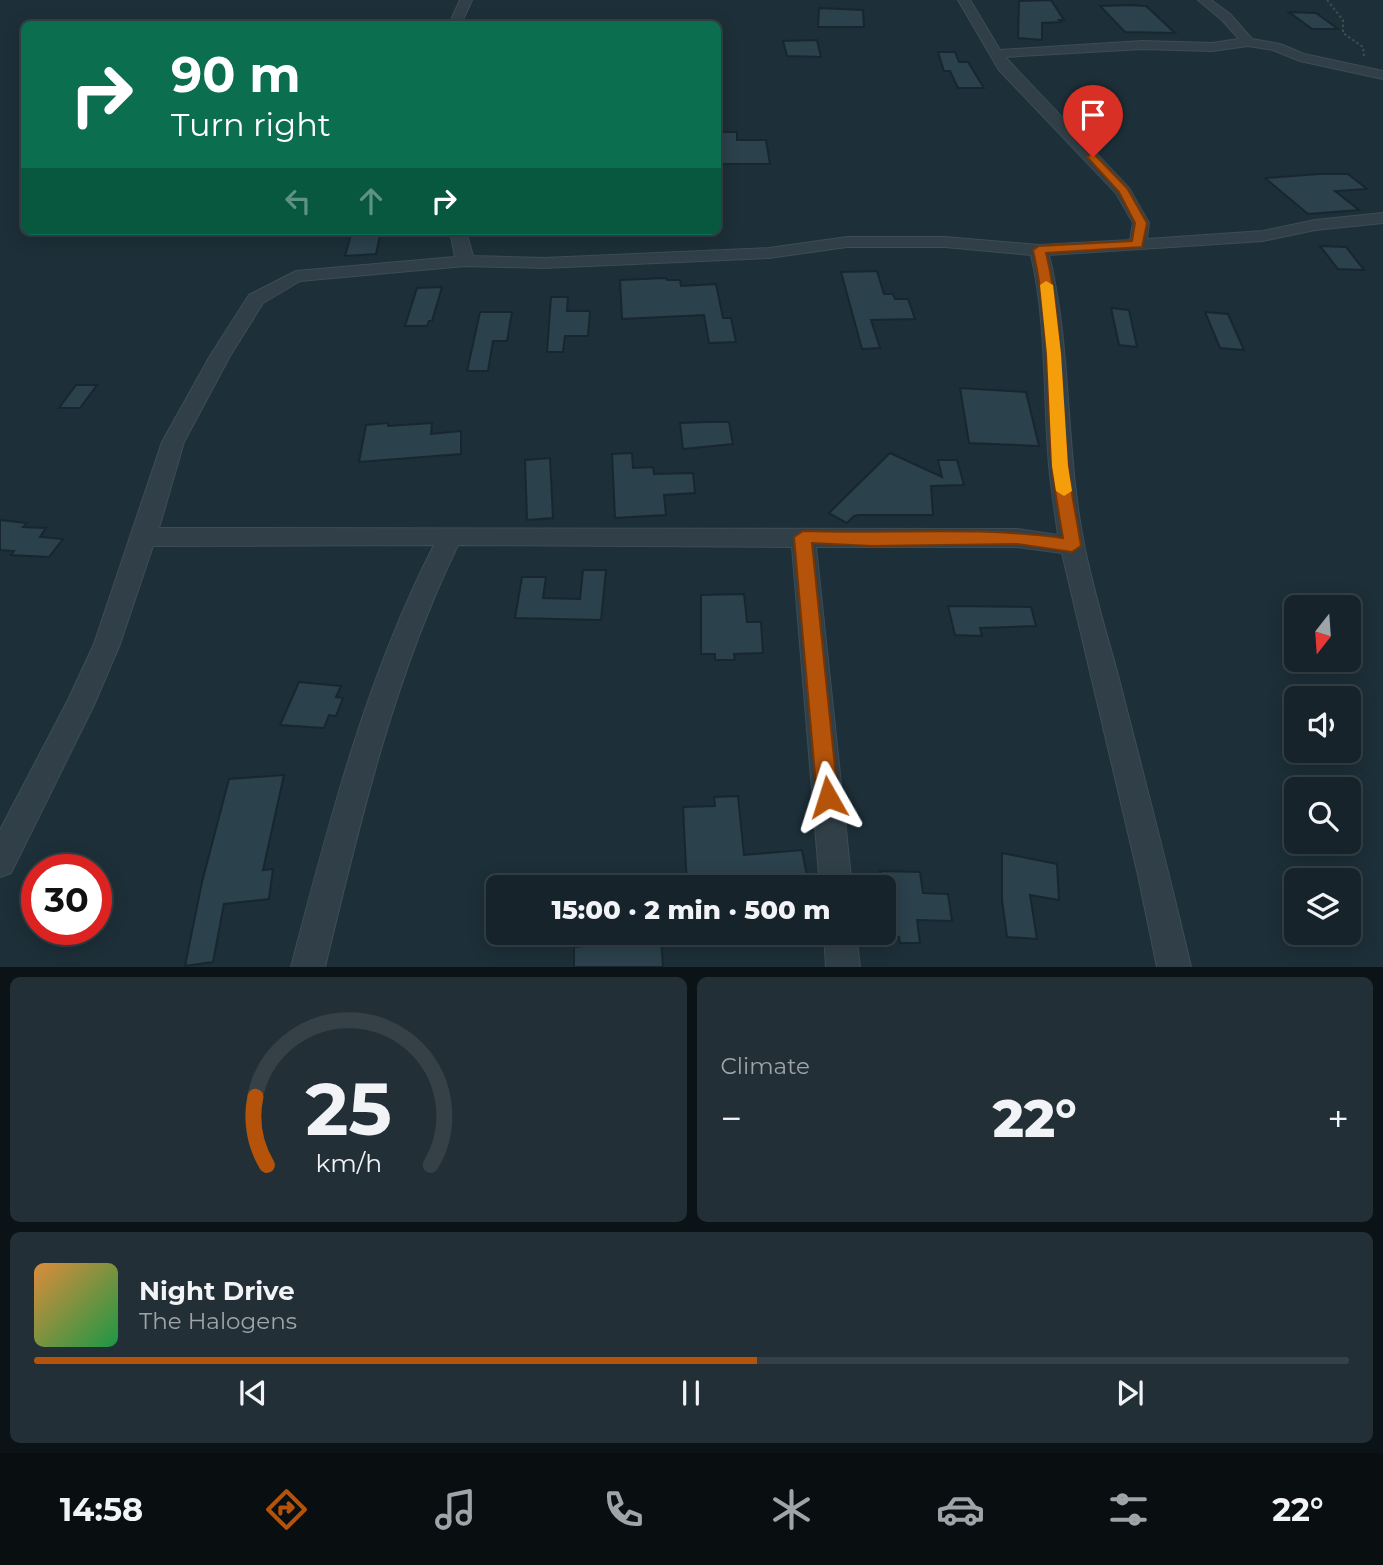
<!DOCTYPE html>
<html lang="en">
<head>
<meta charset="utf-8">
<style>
	:root { --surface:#16232a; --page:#232f36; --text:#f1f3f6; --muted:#9ea4a8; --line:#354047; --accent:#b45309 }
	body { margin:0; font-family:Montserrat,sans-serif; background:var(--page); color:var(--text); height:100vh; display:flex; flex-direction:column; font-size:26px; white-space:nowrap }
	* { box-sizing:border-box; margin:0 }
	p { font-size:23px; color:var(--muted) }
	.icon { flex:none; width:38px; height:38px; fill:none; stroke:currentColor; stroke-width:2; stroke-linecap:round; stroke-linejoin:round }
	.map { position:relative; height:967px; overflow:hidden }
	.sheet { display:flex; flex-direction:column; gap:10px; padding:10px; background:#0c1317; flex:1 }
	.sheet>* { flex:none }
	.top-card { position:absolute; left:21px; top:21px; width:700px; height:214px; border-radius:10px; box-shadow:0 4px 18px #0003,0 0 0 2px var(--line); background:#0b6e4f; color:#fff; overflow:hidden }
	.needle { width:46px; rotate:197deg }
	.controls { position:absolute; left:1284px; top:595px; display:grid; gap:14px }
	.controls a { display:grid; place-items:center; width:77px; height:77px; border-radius:10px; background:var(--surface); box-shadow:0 4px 18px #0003,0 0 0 2px var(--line); font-size:35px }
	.speed { position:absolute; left:21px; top:854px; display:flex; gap:14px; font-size:35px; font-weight:700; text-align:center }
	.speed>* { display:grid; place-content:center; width:91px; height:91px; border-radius:50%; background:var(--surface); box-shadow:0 4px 18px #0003,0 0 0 2px var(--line); line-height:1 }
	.speed .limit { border:10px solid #d22; background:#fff; color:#111 }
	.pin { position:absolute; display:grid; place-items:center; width:60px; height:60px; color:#fff; margin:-72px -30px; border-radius:50% 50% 50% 0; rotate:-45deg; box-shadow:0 0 7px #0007 }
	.pin .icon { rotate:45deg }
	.me { position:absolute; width:77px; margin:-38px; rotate:354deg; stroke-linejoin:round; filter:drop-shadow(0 0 5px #0008) }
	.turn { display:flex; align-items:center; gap:24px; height:147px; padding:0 35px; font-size:32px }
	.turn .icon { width:91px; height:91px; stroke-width:2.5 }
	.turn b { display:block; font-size:49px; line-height:60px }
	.lanes { display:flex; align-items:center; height:66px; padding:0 35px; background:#0003; justify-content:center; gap:35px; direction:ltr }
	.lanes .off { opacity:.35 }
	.big { font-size:52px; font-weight:800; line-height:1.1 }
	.sheet .tile { flex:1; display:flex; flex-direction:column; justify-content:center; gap:10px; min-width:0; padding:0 24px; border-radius:10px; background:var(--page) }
	.sheet .dial { align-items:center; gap:0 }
	.dial svg { height:182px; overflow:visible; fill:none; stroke:var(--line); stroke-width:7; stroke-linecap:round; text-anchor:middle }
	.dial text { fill:var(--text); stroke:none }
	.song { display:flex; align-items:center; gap:21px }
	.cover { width:84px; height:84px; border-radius:10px; background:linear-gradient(135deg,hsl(30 70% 55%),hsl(140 70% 35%)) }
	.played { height:7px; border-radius:4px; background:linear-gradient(90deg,var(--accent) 55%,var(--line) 55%) }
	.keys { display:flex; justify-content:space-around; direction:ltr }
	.heat { display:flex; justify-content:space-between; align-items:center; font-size:38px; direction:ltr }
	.sheet .tiles { flex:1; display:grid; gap:10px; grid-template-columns:1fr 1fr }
	.tile:last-child { grid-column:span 2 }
	.trip { position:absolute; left:486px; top:875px; width:410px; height:70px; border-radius:10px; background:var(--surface); box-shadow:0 4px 18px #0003,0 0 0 2px var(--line); font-weight:800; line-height:70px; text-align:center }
	.dock { display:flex; height:112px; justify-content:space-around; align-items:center; background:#090e11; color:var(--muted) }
	.dock .icon { width:49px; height:49px }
	.dock .selected { color:var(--accent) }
	.dock b { font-size:32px; color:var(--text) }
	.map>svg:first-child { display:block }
	.building { fill:#2b414c; stroke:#18272f; stroke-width:2 }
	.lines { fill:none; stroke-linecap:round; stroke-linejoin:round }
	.minor-casing { stroke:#3d4c55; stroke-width:2 }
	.path { stroke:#37524d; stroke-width:2; stroke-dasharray:2.5 2.5; stroke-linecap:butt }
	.minor { fill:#314048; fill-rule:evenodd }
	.route { fill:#b45309; stroke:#753606; stroke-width:2 }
	.slow { fill:#f59e0b }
</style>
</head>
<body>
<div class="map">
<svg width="1383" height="967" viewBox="0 0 1383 967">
	<rect width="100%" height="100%" fill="#1d2f38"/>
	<path class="building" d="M1051,0L1064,20H1059L1061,22L1042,23V40L1018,38L1019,1Z
		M1131,5L1146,6L1175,33L1125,32L1100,6Z
		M819,8L863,10L864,27H818Z
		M1289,12L1316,13L1338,29H1312Z
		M817,40L821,57L787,56L783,41Z
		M938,52H955L959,62H968L984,88H958L950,71H944Z
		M718,132H737V140H766L770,164H718Z
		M1319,174H1348L1367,189L1335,191L1359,210L1308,214L1265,178Z
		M352,231H381L376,254L345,256Z
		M1320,246L1346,247L1364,270L1338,269Z
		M877,271L884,294H893L895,299H908L915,319L871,320L880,348L862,349L841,272Z
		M666,278L667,280H680L681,286L716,284L723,318H731L736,342L709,343L704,315L622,319L620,280Z
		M442,287L432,321H429L427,326H405L417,288Z
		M551,297H568L567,311H590L588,336H565L563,352H547Z
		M1111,308L1129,310L1137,347L1119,345Z
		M480,312H512L507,341H493L488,371H467Z
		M1205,312L1228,314L1244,350L1220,348Z
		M76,385H97L80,408H59Z
		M960,388L1026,392L1039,446L969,443Z
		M706,422H729L733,444L683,449L680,423Z
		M388,423V426L432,423L431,434L461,431V454L359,462L366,425Z
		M632,453L633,468L653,467L654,474L693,473L695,493L664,495L666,515L615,518L612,454Z
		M890,453L942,477L938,460H957L964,485L931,486L933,515H859L854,516L847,523L829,513Z
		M550,458L553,518L527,520L525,460Z
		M0,520L27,523L23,527L46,528L40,537L63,539L49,557L11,555L14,551L0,550Z
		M583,570H606L601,620L515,618L522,577H546L543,598L580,599Z
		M744,594L747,622H761L763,653L734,654L735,660H715V654H701V595Z
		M948,606L1031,607L1036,626L980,628L982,636L955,635Z
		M299,682L341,686L336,697L343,698L336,716L329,715L324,728L280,725Z
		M284,775L263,870L273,869L269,899L224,904L213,962L185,966L202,882L229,779Z
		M738,796L744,855L802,850L809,887H778L777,883L687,887L683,807L715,806L714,797Z
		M1002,853L1057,864L1059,900L1030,895L1037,939L1007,937L1002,900Z
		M880,871L920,872L923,893L948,894L952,921L917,920L920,943H900L899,937L884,936V887Z
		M661,938L663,967H574V947Z"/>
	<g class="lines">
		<g class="minor-casing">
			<path id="minor" d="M460,0H472L461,24H449Z
				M958,0H970L1000,50L1142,41L1212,43L1239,39L1222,20L1198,0H1211L1230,14L1252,39L1280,44L1304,54L1383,71V79L1300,61L1273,50L1248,46L1212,51L1142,49L1005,57L1129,188L1149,223L1147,239L1263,231L1315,220L1383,213V223L1315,230L1263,241L1049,255C1072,348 1065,449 1084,544C1093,591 1108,637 1120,683C1144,777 1169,872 1191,967H1157L1138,875L1062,553L1017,547H816L852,887H820L792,547L458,545C393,679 360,822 325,967H291C329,822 366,678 434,545L153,546L120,644L94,705L11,873L0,877V830L68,700L94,644L162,442L210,356L249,295L296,271L455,257L450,231H466L473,256L544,258L769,248L847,237H945L1039,245L1130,240L1133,223L1116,193L999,70ZM847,247H945L1031,255C1047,324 1043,395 1049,465C1051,489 1055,512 1058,535L1017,529L159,528L184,442L230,356L263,303L300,281L465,266L544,268L769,258Z
				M824,933H856L860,967H826Z"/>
		</g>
		<path class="path" d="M1327,0L1343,20V33L1363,47L1364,56"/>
		<use href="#minor" class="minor"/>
	</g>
	<path class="route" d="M1093,153L1127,188L1147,223L1142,247L1046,253C1063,323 1060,395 1068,466C1071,493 1077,520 1081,546L1072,552L1017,544L872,546L812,543L838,797L835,804L828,807L820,804L817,797L794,537L803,531C889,534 977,526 1063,538C1059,514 1054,489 1052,464C1047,392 1049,320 1033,250L1039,246L1132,241L1135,223L1119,192L1087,157Z"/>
	<path class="slow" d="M1046,281L1053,285L1061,354L1068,466L1072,491L1064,496L1056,491L1052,466L1047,354L1040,285Z"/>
</svg>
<div class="controls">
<a><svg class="needle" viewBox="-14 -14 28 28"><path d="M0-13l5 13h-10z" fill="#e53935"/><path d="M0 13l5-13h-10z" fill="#9ea4a8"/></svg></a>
<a><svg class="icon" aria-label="sound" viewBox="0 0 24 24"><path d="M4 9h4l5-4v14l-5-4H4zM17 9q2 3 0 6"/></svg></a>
<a><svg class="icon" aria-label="search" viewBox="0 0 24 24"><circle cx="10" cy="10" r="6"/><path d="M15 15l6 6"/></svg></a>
<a><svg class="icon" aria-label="layers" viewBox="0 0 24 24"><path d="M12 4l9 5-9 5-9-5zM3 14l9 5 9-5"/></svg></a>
</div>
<div class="speed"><div class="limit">30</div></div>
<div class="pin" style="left:1093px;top:157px;background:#d93025"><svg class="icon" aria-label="arrive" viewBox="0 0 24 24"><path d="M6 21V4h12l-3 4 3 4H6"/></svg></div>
<svg class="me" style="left:828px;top:797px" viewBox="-20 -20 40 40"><path d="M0-17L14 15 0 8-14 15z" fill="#b45309" stroke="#fff" stroke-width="4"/></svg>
<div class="trip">15:00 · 2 min · 500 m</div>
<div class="top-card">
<div class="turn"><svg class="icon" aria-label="right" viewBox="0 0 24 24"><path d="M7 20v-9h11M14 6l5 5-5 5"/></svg><div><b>90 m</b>Turn right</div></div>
<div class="lanes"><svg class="icon off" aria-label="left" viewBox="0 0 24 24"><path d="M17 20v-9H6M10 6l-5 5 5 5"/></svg><svg class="icon off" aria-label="ahead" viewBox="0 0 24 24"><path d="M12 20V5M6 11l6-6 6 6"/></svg><svg class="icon" aria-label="right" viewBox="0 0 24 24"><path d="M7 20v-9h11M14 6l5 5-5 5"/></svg></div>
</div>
</div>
<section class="sheet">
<div class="tiles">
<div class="tile dial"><svg viewBox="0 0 100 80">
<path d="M14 69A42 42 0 1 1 86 69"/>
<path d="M14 69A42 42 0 0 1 9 39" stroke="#b45309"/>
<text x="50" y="56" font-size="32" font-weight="700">25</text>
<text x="50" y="72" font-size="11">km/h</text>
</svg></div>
<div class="tile"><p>Climate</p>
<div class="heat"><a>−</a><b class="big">22°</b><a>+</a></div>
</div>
<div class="tile">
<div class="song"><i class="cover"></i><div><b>Night Drive</b><p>The Halogens</p></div></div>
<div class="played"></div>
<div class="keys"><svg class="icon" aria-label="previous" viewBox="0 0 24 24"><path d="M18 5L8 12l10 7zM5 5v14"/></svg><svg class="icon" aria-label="pause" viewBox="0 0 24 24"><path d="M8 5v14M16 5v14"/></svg><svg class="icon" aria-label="next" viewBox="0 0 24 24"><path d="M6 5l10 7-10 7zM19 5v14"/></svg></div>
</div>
</div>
</section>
<nav class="dock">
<b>14:58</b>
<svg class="icon selected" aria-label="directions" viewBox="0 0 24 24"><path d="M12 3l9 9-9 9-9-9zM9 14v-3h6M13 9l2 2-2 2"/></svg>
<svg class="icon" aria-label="music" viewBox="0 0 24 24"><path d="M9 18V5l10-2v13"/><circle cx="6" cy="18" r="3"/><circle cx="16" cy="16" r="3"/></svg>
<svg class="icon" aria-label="phone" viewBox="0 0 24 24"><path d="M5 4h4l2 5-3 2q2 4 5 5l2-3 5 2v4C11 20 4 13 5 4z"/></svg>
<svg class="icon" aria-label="climate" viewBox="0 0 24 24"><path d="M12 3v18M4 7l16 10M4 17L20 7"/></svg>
<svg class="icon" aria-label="car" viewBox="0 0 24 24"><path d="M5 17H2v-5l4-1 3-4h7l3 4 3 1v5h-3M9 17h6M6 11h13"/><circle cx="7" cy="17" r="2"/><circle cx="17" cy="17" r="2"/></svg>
<svg class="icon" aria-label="filters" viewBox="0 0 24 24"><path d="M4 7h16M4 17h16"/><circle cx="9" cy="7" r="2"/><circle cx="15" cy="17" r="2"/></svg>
<b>22°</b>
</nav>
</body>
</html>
